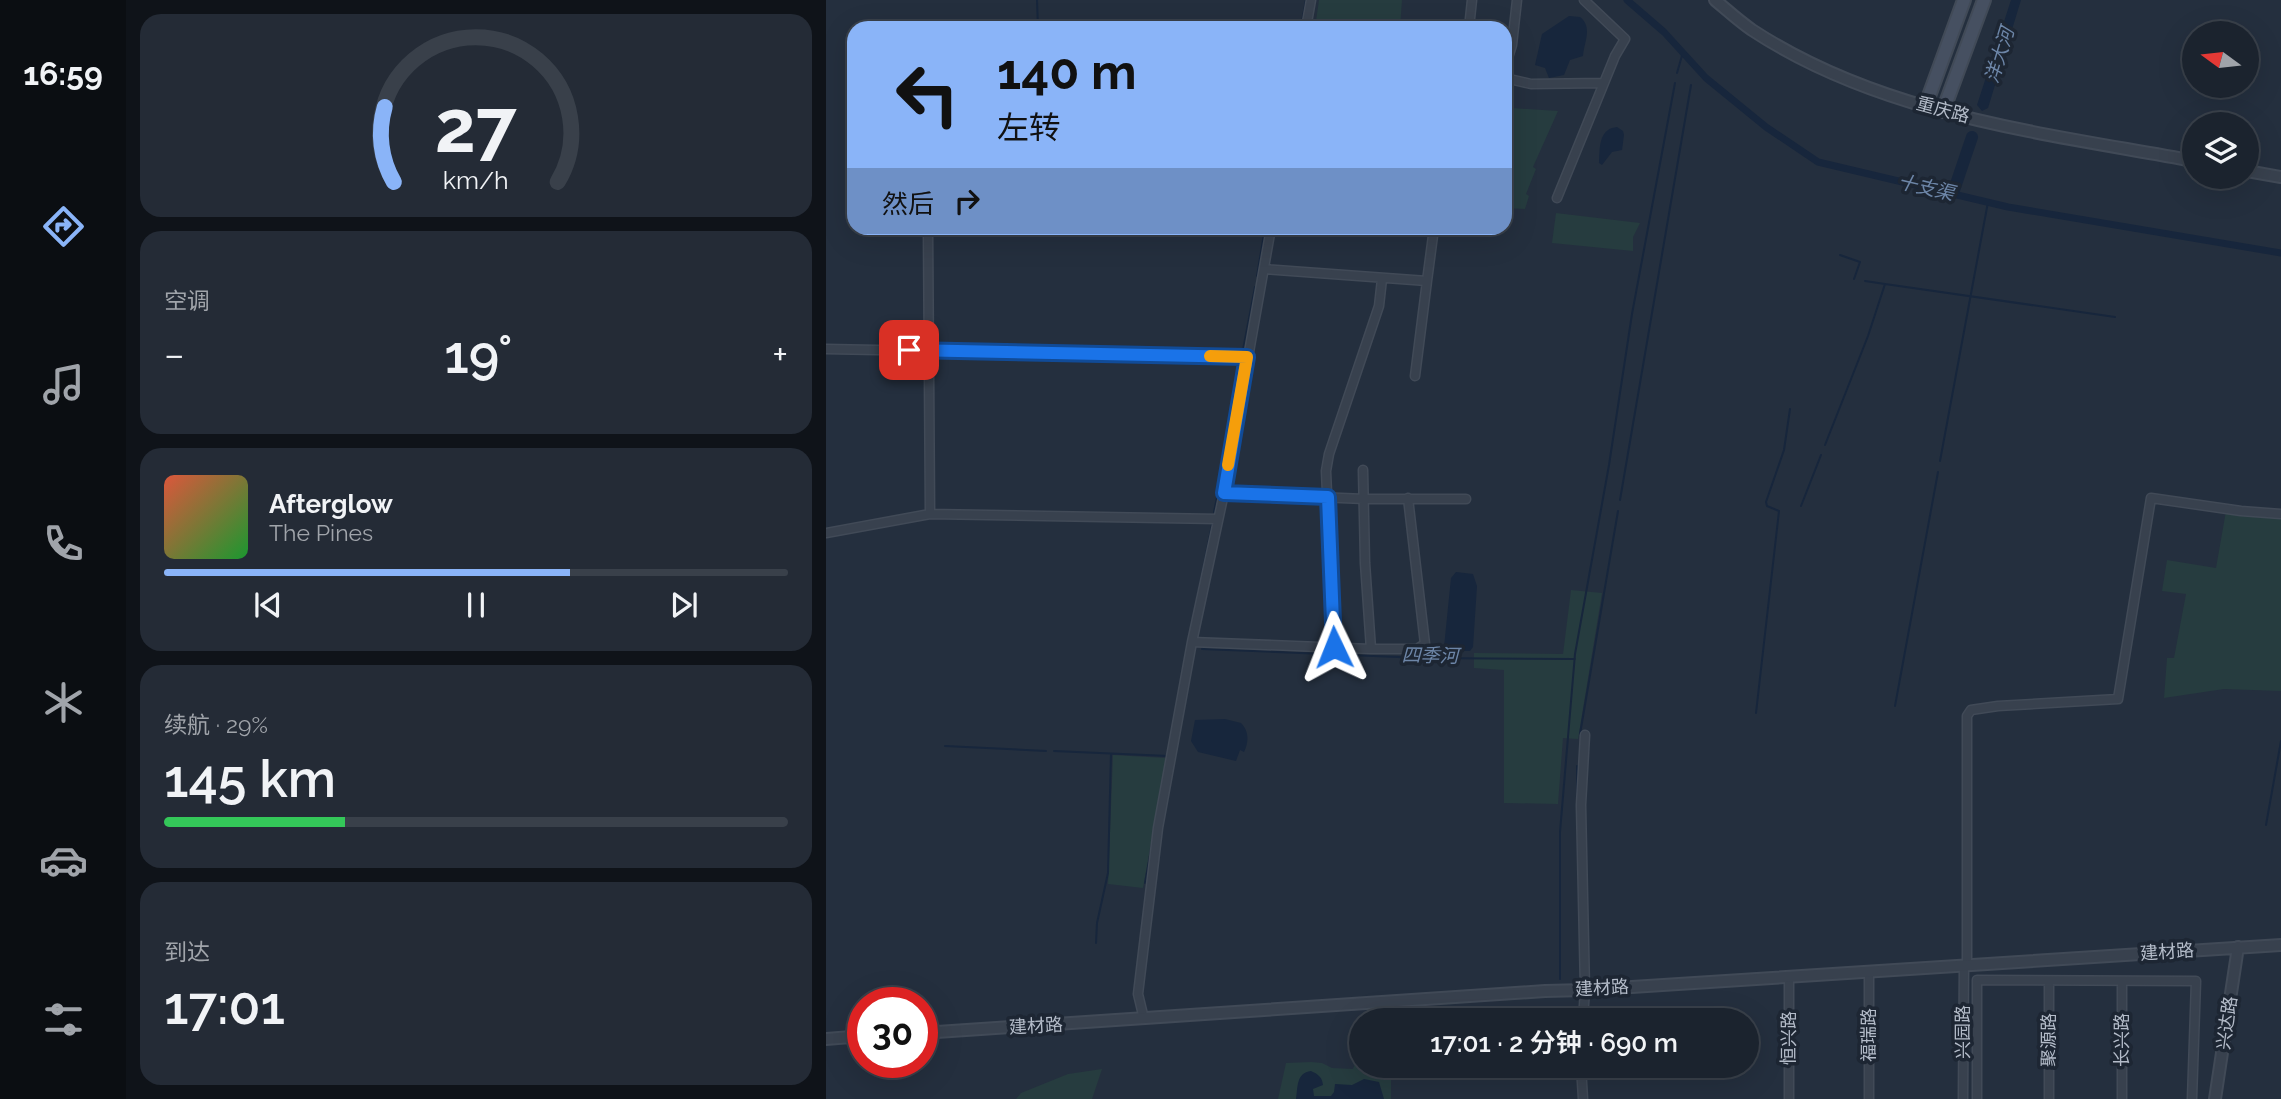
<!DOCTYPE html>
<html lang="zh">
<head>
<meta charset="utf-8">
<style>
	:root { --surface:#1b232e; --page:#242b36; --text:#f1f3f6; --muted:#a0a4aa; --line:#39404a; --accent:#8ab4f8 }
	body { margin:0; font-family:Raleway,"Noto Sans SC",sans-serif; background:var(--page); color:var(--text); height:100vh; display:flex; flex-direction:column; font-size:26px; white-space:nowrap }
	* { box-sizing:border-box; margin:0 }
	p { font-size:23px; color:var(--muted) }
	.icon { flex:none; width:38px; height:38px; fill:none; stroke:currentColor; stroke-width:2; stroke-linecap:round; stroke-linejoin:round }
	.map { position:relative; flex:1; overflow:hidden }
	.drawer { display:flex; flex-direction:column; gap:14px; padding:14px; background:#0f1319; width:700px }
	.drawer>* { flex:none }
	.guide { position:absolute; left:21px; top:21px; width:665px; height:214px; border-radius:21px; box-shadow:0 7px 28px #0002,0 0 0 2px var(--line); background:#8ab4f8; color:#111; overflow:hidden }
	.needle { width:46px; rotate:285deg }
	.tools { position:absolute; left:1356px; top:21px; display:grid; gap:14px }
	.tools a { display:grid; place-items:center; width:77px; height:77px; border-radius:50%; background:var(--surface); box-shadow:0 7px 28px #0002,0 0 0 2px var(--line); font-size:35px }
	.speed { position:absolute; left:21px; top:987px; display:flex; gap:14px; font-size:35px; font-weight:700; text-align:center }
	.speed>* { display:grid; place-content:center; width:91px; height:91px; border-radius:50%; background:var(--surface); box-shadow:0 7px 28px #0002,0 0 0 2px var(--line); line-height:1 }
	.speed .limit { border:10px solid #d22; background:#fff; color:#111 }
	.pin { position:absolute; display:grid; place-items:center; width:60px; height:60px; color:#fff; margin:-30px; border-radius:14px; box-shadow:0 4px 10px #0006 }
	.me { position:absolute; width:77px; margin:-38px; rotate:358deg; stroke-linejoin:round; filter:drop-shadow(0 0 5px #0008) }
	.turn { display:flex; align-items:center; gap:24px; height:147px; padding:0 35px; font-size:32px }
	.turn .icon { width:91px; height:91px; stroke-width:2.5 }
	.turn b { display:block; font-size:49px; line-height:60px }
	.then { display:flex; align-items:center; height:66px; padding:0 35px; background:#0003; gap:14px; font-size:26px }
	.big { font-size:52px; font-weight:600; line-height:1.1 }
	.drawer .card { flex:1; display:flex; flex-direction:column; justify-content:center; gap:10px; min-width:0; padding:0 24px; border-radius:21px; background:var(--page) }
	.drawer .dial { align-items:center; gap:0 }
	.dial svg { height:182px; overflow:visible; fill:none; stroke:var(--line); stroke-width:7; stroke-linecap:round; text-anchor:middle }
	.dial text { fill:var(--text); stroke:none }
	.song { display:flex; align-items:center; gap:21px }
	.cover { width:84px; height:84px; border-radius:10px; background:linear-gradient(135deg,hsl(10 70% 55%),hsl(130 70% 35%)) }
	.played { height:7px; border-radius:4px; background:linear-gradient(90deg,var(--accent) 65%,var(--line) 65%) }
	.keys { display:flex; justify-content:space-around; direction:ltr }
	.heat { display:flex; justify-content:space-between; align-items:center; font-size:38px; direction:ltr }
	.charge { height:10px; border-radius:5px; background:linear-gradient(90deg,#34c759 29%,var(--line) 0) }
	.trip { position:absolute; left:523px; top:1008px; width:410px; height:70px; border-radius:35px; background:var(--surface); box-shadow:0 7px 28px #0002,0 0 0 2px var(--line); font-weight:600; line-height:70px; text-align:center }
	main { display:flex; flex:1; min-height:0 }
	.menu { display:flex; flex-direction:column; width:126px; justify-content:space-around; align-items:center; background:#0b0e12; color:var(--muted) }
	.menu .icon { width:49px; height:49px }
	.menu .selected { color:var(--accent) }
	.menu b { font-size:32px; color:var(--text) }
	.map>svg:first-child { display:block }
	.green { fill:#263c3f }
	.water { fill:#17263c }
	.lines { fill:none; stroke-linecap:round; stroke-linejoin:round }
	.stream { stroke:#17263c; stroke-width:2 }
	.canal { stroke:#17263c; stroke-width:7 }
	.river { stroke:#17263c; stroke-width:12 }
	.minor-casing { stroke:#414a57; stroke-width:11 }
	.tertiary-casing { stroke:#414a57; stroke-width:14 }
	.secondary-casing { stroke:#414a57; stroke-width:16 }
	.minor { stroke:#38414e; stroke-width:8 }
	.tertiary { stroke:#38414e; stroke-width:10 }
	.secondary { stroke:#465061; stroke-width:12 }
	.route-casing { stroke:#114b97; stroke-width:18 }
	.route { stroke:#1a73e8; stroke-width:12 }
	.slow { stroke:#f59e0b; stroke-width:12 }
	.labels { text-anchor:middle; stroke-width:7; stroke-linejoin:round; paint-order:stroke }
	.street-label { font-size:18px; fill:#b4bcc9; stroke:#1d2633 }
	.water-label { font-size:19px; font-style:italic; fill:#6d86a8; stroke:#1d2633 }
</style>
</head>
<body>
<main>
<nav class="menu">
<b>16:59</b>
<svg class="icon selected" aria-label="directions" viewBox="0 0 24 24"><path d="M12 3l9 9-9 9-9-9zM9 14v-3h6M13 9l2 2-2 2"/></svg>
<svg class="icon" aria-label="music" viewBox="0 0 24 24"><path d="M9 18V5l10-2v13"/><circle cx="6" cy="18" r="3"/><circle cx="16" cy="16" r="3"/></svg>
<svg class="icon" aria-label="phone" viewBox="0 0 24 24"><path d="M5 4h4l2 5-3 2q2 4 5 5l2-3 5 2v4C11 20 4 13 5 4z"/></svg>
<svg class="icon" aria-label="climate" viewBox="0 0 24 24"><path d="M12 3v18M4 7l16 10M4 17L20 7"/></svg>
<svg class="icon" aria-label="car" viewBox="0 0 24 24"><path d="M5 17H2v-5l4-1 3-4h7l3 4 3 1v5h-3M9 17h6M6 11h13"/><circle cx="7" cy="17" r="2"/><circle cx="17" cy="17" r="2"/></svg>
<svg class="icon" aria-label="filters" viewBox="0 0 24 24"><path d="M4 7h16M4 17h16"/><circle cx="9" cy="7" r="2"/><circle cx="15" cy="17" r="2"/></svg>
</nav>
<section class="drawer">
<div class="card dial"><svg viewBox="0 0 100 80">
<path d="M14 69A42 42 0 1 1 86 69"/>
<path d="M14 69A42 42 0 0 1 10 36" stroke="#8ab4f8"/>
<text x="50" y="56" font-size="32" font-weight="700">27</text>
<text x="50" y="72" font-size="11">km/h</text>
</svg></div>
<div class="card"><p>空调</p>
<div class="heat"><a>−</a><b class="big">19°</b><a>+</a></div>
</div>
<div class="card">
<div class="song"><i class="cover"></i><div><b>Afterglow</b><p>The Pines</p></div></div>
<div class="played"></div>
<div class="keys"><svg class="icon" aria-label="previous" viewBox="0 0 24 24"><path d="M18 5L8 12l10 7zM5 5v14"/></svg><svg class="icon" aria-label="pause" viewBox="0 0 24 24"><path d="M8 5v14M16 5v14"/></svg><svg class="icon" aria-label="next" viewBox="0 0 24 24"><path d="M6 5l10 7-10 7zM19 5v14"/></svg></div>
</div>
<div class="card"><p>续航 · 29%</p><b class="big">145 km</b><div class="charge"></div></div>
<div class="card"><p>到达</p><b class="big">17:01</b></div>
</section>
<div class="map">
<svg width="1455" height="1099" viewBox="0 0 1455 1099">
	<rect width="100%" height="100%" fill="#242f3e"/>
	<path class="green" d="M493,0H576L574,28H489Z
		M686,108L732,111L707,167L710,169L700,194L703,196L699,209L679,208V125L685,121Z
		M730,213L814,223L807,237V251L726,243Z
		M1400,511L1455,516V691L1398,689L1338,698L1341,658H1348L1360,594L1336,591L1341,560L1390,568Z
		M745,590L776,593L752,739L737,738L732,804L678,803V670L648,668V653L737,654Z
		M287,755L340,758L317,888L282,884Z
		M485,1062L496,1063L506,1068L527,1069L529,1064L565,1066V1099H452L460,1063Z
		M276,1069L266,1099H190L195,1093L242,1074Z"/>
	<path class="water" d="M1185,0H1195L1162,108L1156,111L1151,105Z
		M743,16L754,17C767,27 758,42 757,56L744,60L738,75L723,78L719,68L709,65L716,34Z
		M786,128L791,127L797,131L798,135L796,150L786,152L776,165L773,163C774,151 772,133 786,128Z
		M630,572L647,574L651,586L647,647L644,651H620L618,647L625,578Z
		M399,719L415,723C423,731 423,742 418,752L414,750L410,761L372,752L365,741L369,720Z
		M485,1071C492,1074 496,1077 497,1085L487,1089L488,1096H505L508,1092L509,1084L526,1085L538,1079L553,1082L558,1099H470C472,1087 470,1073 485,1071Z"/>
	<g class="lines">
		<path class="stream" d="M211,0L212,28
			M475,28L480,0
			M851,73L857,52
			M1014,255L1034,262L1028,279
			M431,276L439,228
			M1059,284L1289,317
			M417,350L429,287
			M999,445L1042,336L1059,284L1039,281
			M400,449L415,363
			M1114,461L1162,202
			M794,500L865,85
			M975,506L995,455
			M388,512L393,488
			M371,599L386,525
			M376,649L596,658L749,659
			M1069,706L1112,472
			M930,713L953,511L941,506L940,502L958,450L964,409
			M754,734L792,511
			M119,746L220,751
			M228,751L342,756
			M751,766L752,835
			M1440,825L1455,741
			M319,883L326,846
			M270,943L271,923L282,873L285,754
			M734,979V832L749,654L783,465L806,314L849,83"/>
		<path class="canal" d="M801,0L838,32L880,78L940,127L992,162L1182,207L1455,253"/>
		<path class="river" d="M1127,193L1146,137"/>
		<g class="minor-casing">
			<path id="minor" d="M480,28L485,0
				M643,28L646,0
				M679,67L686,45L691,0
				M679,78L705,84L777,83
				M731,198L789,56L799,39L758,0
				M102,228L104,514
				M438,269L601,281L608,228
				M0,349L420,357
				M589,376L601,281
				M537,470L539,563L545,649
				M398,493L539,499H640
				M0,533L104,514L392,519
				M366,642L545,649H591L599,644L582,498
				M508,647L500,471L503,454L553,306L556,279
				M1141,965V716L1145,710L1172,706L1292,699L1325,498L1415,511L1455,514
				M1223,981V1099
				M1296,981V1099
				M318,1019L312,994L332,828L366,642L398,493L445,228
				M757,1020L759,990L755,805L759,735
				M755,1066L757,1099
				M963,1099V977
				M1043,1099V971
				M1137,1099L1138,965
				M1151,1099V980L1370,981L1366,1099"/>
		</g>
		<g class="tertiary-casing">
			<path id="tertiary" d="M889,0C901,10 913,21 926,30C1057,116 1218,133 1368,161
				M1421,171L1455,177
				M96,1033L719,991L759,990L1455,945
				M0,1039L37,1036
				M1389,1099L1412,947"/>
		</g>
		<g class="secondary-casing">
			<path id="secondary" d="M1099,107L1138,0
				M1117,111L1158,0"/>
		</g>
		<use href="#minor" class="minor"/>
		<use href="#tertiary" class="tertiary"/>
		<use href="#secondary" class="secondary"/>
	</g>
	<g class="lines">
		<g class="route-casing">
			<path id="route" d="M83,350L421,357L398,493L502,497L508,647"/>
		</g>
		<use href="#route" class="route"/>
		<path class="slow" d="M384,356L421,357L402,465"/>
	</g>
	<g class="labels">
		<g class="street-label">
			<text transform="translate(1117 110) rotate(15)" y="6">重庆路</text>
			<text transform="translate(1341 952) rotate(-4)" y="6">建材路</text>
			<text transform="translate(776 988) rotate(-3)" y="6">建材路</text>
			<text transform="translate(1401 1023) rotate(-82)" y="6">兴达路</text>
			<text transform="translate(210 1026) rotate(-3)" y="6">建材路</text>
			<text transform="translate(1137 1032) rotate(-90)" y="6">兴园路</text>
			<text transform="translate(1043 1035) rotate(-90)" y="6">福瑞路</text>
			<text transform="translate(963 1038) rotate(-90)" y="6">恒兴路</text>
			<text transform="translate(1223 1040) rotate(-90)" y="6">聚源路</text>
			<text transform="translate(1296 1040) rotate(-90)" y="6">长兴路</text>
		</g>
		<g class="water-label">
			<text transform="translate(1173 55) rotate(-73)" y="7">洋大河</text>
			<text transform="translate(1100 187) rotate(13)" y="7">十支渠</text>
			<text transform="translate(604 655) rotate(1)" y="7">四季河</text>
		</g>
	</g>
</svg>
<div class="tools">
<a><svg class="needle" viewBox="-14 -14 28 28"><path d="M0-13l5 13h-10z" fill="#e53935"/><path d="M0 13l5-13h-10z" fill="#a0a4aa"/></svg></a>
<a><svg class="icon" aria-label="layers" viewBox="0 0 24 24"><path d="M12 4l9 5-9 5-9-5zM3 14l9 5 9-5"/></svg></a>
</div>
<div class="speed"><div class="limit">30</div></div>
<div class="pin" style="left:83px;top:350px;background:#d93025"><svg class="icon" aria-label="arrive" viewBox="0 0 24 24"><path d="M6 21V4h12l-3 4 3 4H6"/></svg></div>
<svg class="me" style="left:508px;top:647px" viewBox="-20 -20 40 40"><path d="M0-17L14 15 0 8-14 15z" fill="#1a73e8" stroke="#fff" stroke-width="4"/></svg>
<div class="trip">17:01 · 2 分钟 · 690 m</div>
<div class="guide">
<div class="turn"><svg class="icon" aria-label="left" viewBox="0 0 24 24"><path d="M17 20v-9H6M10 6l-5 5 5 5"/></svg><div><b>140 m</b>左转</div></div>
<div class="then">然后<svg class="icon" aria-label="right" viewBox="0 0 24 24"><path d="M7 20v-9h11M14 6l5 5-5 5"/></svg></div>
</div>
</div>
</main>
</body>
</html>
